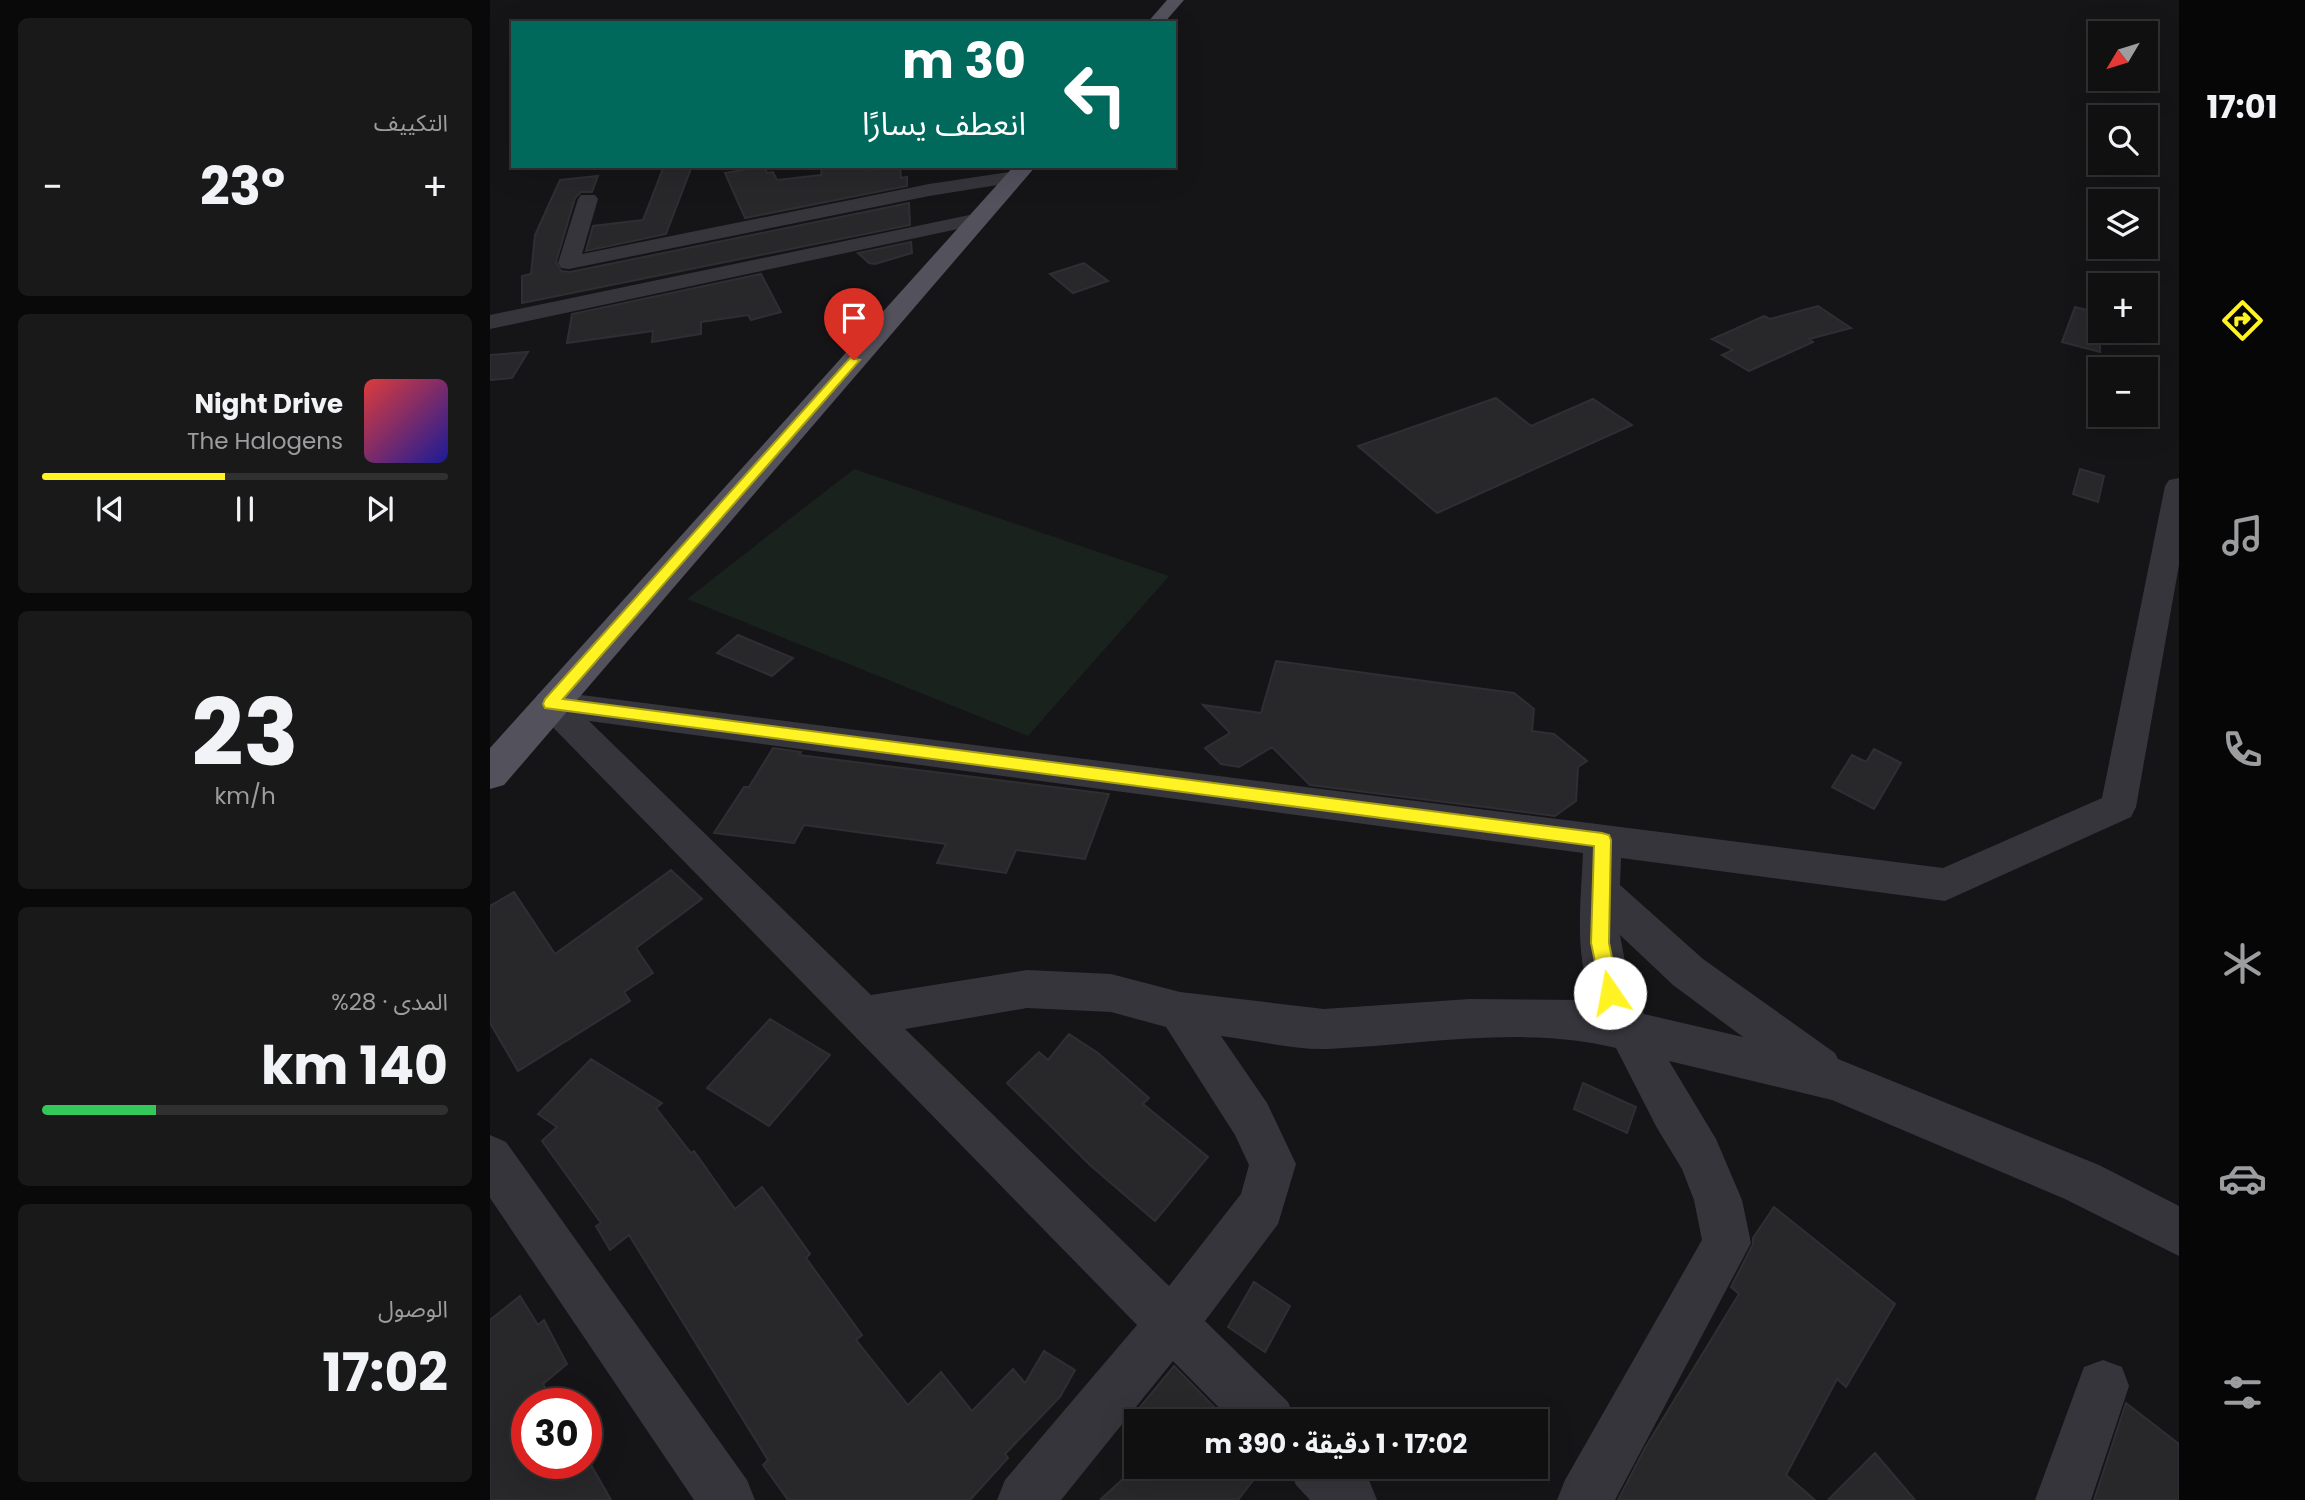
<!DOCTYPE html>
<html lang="ar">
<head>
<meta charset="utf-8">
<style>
	:root { --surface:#101011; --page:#19191a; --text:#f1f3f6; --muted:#9c9d9f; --line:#303031; --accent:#fff324 }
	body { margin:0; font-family:Poppins,"Noto Sans Arabic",sans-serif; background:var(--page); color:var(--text); direction:rtl; height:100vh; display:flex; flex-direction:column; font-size:26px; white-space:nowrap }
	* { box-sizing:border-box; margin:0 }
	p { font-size:23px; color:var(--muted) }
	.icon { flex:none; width:38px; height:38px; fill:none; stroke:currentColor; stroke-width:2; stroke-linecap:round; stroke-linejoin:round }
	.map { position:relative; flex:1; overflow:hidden; direction:ltr }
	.drawer { display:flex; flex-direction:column; gap:18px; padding:18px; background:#090909; width:490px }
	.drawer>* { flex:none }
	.top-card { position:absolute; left:21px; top:21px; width:665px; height:147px; border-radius:0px; box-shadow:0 7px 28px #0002,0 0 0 2px var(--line); direction:rtl; background:#00695c; color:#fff; overflow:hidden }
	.needle { width:46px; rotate:232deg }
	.tools { position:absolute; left:1598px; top:21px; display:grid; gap:14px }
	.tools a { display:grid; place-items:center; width:70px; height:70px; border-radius:0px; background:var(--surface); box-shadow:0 7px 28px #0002,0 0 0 2px var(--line); font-size:35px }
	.speed { position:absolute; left:21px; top:1388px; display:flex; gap:14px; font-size:35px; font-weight:700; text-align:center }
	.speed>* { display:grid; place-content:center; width:91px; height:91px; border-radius:50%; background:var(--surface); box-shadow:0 7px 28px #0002,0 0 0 2px var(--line); line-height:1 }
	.speed .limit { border:10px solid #d22; background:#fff; color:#111 }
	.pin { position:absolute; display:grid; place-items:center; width:60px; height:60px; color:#fff; margin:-72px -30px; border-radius:50% 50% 50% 0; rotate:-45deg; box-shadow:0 0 7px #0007 }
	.pin .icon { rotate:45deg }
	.me { position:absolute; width:77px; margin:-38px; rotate:348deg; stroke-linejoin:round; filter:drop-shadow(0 0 5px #0008) }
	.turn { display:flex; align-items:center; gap:24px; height:147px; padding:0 35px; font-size:32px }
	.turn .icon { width:91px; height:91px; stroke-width:2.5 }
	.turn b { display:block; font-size:49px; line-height:60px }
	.big { font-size:52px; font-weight:700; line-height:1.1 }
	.drawer .card { flex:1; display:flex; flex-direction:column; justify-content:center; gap:10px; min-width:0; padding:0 24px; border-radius:10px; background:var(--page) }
	.drawer .dial { align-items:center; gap:0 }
	.dial b { font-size:91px; line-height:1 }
	.song { display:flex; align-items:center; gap:21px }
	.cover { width:84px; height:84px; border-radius:10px; background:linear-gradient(135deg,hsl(0 70% 55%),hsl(240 70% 35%)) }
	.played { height:7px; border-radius:4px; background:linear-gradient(90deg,var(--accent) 45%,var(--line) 45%) }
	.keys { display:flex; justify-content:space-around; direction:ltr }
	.heat { display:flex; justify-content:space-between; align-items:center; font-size:38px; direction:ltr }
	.charge { height:10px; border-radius:5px; background:linear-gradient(90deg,#34c759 28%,var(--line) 0) }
	.trip { position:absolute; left:634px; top:1409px; width:424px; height:70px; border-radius:0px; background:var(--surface); box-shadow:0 7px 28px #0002,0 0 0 2px var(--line); font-weight:700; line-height:70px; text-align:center; direction:rtl }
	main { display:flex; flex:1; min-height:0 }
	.tab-bar { display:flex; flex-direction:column; width:126px; justify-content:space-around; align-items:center; background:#060607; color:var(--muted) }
	.tab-bar .icon { width:49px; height:49px }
	.tab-bar .selected { color:var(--accent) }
	.tab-bar b { font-size:32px; color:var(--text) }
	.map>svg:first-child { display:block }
	.green { fill:#1a221e }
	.building { fill:#28282b; stroke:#302e33; stroke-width:2 }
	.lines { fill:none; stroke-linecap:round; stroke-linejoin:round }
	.minor { fill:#36353c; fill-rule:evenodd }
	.major { fill:#52515c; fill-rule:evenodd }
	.route { fill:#fff324; stroke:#a69e17; stroke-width:2 }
</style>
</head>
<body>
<main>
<nav class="tab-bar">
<b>17:01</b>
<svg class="icon selected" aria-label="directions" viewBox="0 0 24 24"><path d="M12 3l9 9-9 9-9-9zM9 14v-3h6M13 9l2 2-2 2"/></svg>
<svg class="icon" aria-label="music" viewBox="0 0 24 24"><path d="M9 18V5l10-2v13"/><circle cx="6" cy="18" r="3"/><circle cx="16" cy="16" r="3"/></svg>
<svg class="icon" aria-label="phone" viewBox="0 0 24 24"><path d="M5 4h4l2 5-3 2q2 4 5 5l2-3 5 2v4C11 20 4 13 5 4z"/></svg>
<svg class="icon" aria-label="climate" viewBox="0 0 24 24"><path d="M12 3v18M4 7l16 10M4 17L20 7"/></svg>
<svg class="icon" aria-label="car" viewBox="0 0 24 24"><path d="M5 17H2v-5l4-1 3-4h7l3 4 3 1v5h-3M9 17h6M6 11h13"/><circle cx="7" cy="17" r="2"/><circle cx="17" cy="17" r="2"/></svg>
<svg class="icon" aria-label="filters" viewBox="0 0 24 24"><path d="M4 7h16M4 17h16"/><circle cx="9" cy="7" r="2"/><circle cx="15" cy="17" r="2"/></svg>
</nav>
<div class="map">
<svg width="1689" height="1500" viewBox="0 0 1689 1500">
	<rect width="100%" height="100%" fill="#151517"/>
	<path class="green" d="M364,469L679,576L538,736L197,599Z"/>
	<path class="building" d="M174,166H202L176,234L96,251L103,226L153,220Z
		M274,166L277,173L283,172L287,180L331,175L332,166H376V170L410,166L411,178L417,177V186L255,218L235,173Z
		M108,176L102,192H91L85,198L66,262L71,271L80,272L419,203L420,225L32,303V276L41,274L45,235L70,180Z
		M421,242L422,253L385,264L379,263L368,253Z
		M594,263L618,281L583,293L560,274Z
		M271,274L291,312L261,320L258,315L211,322V334L162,342L163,331L77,343L82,314Z
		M1328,306L1361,328L1319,339L1323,342L1259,371L1232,355L1243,350L1222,339L1274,316L1280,319Z
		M1585,307L1610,313V352L1572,342Z
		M38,352L22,378L0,380V355Z
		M1006,398L1041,426L1103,399L1142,425L947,513L868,446Z
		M1590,469L1614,476L1608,502L1583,494Z
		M248,635L303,658L282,676L227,653Z
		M786,661L1024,693L1044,709L1042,731L1064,734L1097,761L1088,767L1086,801L1065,816L820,785L782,747L749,767L731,764L715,748L740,733L713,705L771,713Z
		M283,748L311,752L309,755L619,794L595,859L526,850L516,873L447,863L456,844L314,825L304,843L224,833L254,787H259Z
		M1384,749L1411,763L1384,809L1342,787L1362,755L1376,762Z
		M181,870L212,899L146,948L163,973L134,992L140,1001L28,1071L0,1023V906L24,892L65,954Z
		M280,1019L340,1055L279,1126L217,1088Z
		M579,1034L608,1053L659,1098L653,1104L718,1157L665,1221L600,1165L517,1083L549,1052L558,1060Z
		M101,1059L172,1103L166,1108L201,1153L204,1151L245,1209L272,1187L320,1254L316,1258L372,1335L366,1340L418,1405L451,1372L482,1411L523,1369L535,1383L554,1351L585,1370L570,1397L515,1454L518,1458L480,1500H298L273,1465L278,1460L139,1235L120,1250L106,1226L111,1223L52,1141L67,1127L48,1114Z
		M1093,1083L1146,1107L1137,1133L1084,1109Z
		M1284,1207L1405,1304L1356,1387L1347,1379L1296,1475L1325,1500H1128L1155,1448L1249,1294L1241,1287L1263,1244V1238Z
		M764,1282L800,1306L775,1352L738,1327Z
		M30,1296L48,1325L54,1320L77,1364L53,1384L65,1404H37V1463H100L121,1500H0V1320Z
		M684,1366L738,1421H646V1435L636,1424Z
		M1636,1403L1689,1444V1500H1604Z
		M1385,1453L1425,1500H1338Z
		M647,1466H774L748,1500H610Z"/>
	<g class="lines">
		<path class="minor" d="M526,171L536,177L533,181L439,196L79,269L71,268L68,263L88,199L91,195H105L108,199L92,254L439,184Z
			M489,213L496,215L499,219L496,223L0,329V315Z
			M1689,478V565L1646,807L1641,817L1455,901L1131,858L1130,885L1213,959L1345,1053L1348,1059L1609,1165L1689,1206V1256L1575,1199L1342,1100L1179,1061L1226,1139L1252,1200L1261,1243L1125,1500H1067L1075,1480L1212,1240L1204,1200L1192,1169L1167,1128L1126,1048C1033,1025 933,1045 838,1049C803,1050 765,1040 731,1036L777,1103L806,1164L788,1224L715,1321L798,1402L806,1421H742L683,1361L571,1500H507L515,1480L647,1325L48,712L43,703L48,694L60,691L1453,868L1612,798L1675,486L1679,480ZM99,721L1093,853C1091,902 1083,957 1104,1003L1092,1000L980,999L834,1009L690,992L621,974L537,970L381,995ZM1130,935L1183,985L1253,1037L1154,1014L1140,989ZM537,1008L621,1012L676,1027L745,1135L759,1165L751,1194L679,1286L415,1029Z
			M0,1135L16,1142L257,1480L265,1500H204L0,1198Z
			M1613,1360L1632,1367L1639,1386L1601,1500H1545L1594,1367Z
			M798,1466H865L879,1480L887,1500H820L806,1485Z"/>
		<path class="major" d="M677,0H694L674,23H657Z
			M524,166H546L14,785L0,789V748Z"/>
	</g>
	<path class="route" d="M360,358L370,360L73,699L1112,833L1119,835L1121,840L1119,943L1129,993L1127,999L1120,1001L1113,999L1101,943L1104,846L55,708L53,704L55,699Z"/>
</svg>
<div class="tools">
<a><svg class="needle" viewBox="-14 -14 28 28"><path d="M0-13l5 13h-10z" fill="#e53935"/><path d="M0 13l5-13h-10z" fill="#9c9d9f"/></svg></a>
<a><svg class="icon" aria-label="search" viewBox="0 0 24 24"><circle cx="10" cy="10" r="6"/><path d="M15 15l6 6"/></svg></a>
<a><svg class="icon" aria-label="layers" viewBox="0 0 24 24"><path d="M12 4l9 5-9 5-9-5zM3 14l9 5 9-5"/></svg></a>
<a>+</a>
<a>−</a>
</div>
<div class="speed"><div class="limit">30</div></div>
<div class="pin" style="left:364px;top:360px;background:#d93025"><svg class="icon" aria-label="arrive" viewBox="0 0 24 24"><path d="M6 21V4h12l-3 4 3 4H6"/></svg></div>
<svg class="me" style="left:1120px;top:993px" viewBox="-20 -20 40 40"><circle r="19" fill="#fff"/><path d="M0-13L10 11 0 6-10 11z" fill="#fff324"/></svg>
<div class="trip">17:02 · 1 دقيقة · 390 m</div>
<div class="top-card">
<div class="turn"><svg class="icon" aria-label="left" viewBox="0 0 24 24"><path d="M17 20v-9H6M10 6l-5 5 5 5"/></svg><div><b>30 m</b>انعطف يسارًا</div></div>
</div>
</div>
<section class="drawer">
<div class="card"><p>التكييف</p>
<div class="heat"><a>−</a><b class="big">23°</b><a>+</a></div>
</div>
<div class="card">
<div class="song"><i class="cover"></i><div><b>Night Drive</b><p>The Halogens</p></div></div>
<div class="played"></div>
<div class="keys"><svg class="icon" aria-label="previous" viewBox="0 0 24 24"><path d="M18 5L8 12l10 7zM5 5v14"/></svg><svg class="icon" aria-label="pause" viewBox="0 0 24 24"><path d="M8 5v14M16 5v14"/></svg><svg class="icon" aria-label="next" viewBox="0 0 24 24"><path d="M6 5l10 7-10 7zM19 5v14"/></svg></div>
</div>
<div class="card dial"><b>23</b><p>km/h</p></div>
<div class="card"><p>المدى · 28%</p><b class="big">140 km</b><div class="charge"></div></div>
<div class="card"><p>الوصول</p><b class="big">17:02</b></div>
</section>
</main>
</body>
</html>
